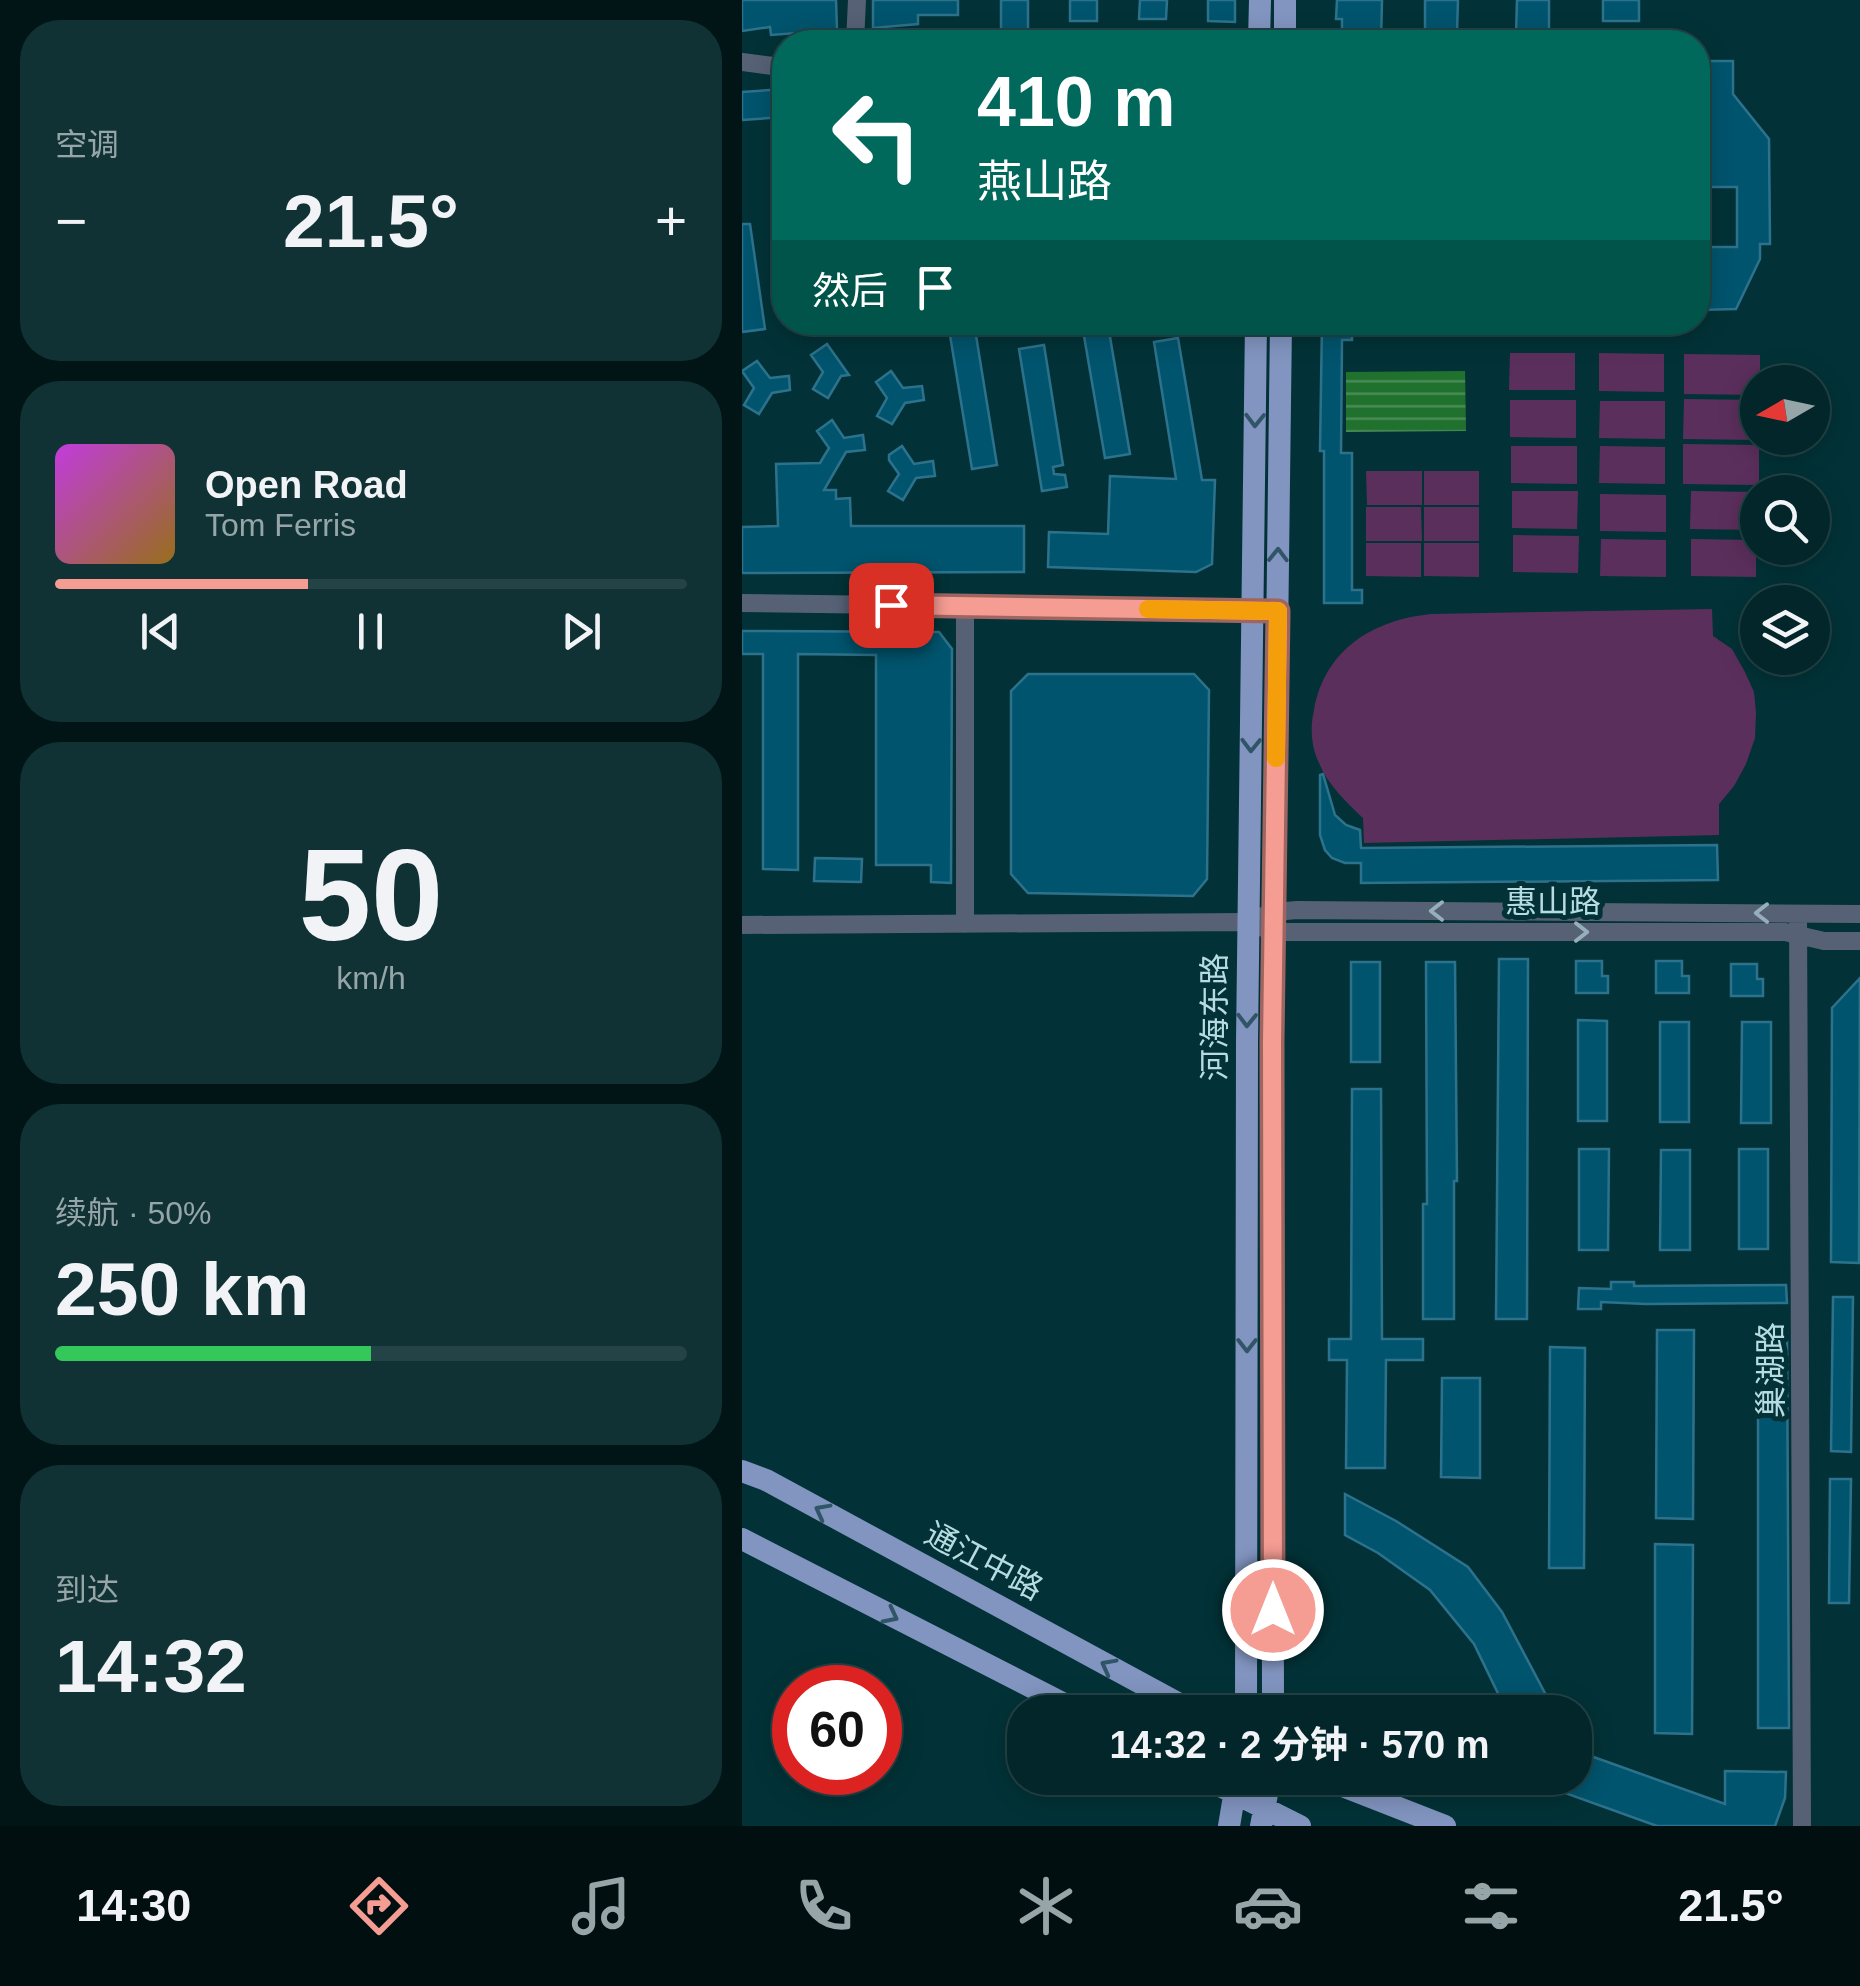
<!DOCTYPE html>
<html lang="zh">
<head>
<meta charset="utf-8">
<style>
	:root { --surface:#022629; --page:#103235; --text:#f1f3f6; --muted:#96a5a8; --line:#234346; --accent:#f59c93 }
	body { margin:0; font-family:Helvetica,"Noto Sans SC",sans-serif; background:var(--page); color:var(--text); height:100vh; display:flex; flex-direction:column; font-size:38px; white-space:nowrap }
	* { box-sizing:border-box; margin:0 }
	p { font-size:32px; color:var(--muted) }
	.icon { flex:none; width:55px; height:55px; fill:none; stroke:currentColor; stroke-width:2; stroke-linecap:round; stroke-linejoin:round }
	.map { position:relative; flex:1; overflow:hidden }
	.drawer { display:flex; flex-direction:column; gap:20px; padding:20px; background:#011517; width:742px }
	.drawer>* { flex:none }
	.guide { position:absolute; left:30px; top:30px; width:938px; height:305px; border-radius:40px; box-shadow:0 5px 25px #0003,0 0 0 2px var(--line); background:#00695c; color:#fff; overflow:hidden }
	.needle { width:65px; rotate:261deg }
	.controls { position:absolute; left:998px; top:365px; display:grid; gap:20px }
	.controls a { display:grid; place-items:center; width:90px; height:90px; border-radius:50%; background:var(--surface); box-shadow:0 5px 25px #0003,0 0 0 2px var(--line); font-size:50px }
	.speed { position:absolute; left:30px; top:1665px; display:flex; gap:20px; font-size:50px; font-weight:700; text-align:center }
	.speed>* { display:grid; place-content:center; width:130px; height:130px; border-radius:50%; background:var(--surface); box-shadow:0 5px 25px #0003,0 0 0 2px var(--line); line-height:1 }
	.speed .limit { border:15px solid #d22; background:#fff; color:#111 }
	.pin { position:absolute; display:grid; place-items:center; width:85px; height:85px; color:#fff; margin:-42px; border-radius:20px; box-shadow:0 5px 15px #0006 }
	.me { position:absolute; width:110px; margin:-55px; rotate:0deg; stroke-linejoin:round; filter:drop-shadow(0 0 8px #0008) }
	.turn { display:flex; align-items:center; gap:35px; height:210px; padding:0 40px; font-size:45px }
	.turn .icon { width:130px; height:130px; stroke-width:2.5 }
	.turn b { display:block; font-size:70px; line-height:85px }
	.then { display:flex; align-items:center; height:95px; padding:0 40px; background:#0003; gap:20px; font-size:38px }
	.big { font-size:75px; font-weight:700; line-height:1.1 }
	.drawer .card { flex:1; display:flex; flex-direction:column; justify-content:center; gap:15px; min-width:0; padding:0 35px; border-radius:40px; background:var(--page) }
	.drawer .dial { align-items:center; gap:0 }
	.dial b { font-size:130px; line-height:1 }
	.song { display:flex; align-items:center; gap:30px }
	.cover { width:120px; height:120px; border-radius:15px; background:linear-gradient(135deg,hsl(290 70% 55%),hsl(40 70% 35%)) }
	.played { height:10px; border-radius:5px; background:linear-gradient(90deg,var(--accent) 40%,var(--line) 40%) }
	.keys { display:flex; justify-content:space-around; direction:ltr }
	.heat { display:flex; justify-content:space-between; align-items:center; font-size:55px; direction:ltr }
	.charge { height:15px; border-radius:8px; background:linear-gradient(90deg,#34c759 50%,var(--line) 0) }
	.trip { position:absolute; left:265px; top:1695px; width:585px; height:100px; border-radius:40px; background:var(--surface); box-shadow:0 5px 25px #0003,0 0 0 2px var(--line); font-weight:700; line-height:100px; text-align:center }
	.dock { display:flex; height:160px; justify-content:space-around; align-items:center; background:#010f10; color:var(--muted) }
	.dock .icon { width:70px; height:70px }
	.dock .on { color:var(--accent) }
	.dock b { font-size:45px; color:var(--text) }
	main { display:flex; flex:1; min-height:0 }
	.map>svg:first-child { display:block }
	.grass { fill:#5b2f5c }
	.water { fill:url(#water-rules) }
	.building { fill:#00546d; stroke:#2d728c; stroke-width:2.5 }
	.lines { fill:none; stroke-linecap:round; stroke-linejoin:round }
	.minor { stroke:#576176; stroke-width:18 }
	.major { stroke:#8295c0; stroke-width:22 }
	.oneway { stroke:#2f5567 }
	.oneway2 { stroke:#95b0bb }
	.route-casing { stroke:#9f6560; stroke-width:25 }
	.route { stroke:#f59c93; stroke-width:18 }
	.slow { stroke:#f59e0b; stroke-width:18 }
	.labels { text-anchor:middle; stroke-width:10; stroke-linejoin:round; paint-order:stroke }
	.street-label { font-size:32px; fill:#b6dbe0; stroke:#023237 }
</style>
</head>
<body>
<main>
<section class="drawer">
<div class="card"><p>空调</p>
<div class="heat"><a>−</a><b class="big">21.5°</b><a>+</a></div>
</div>
<div class="card">
<div class="song"><i class="cover"></i><div><b>Open Road</b><p>Tom Ferris</p></div></div>
<div class="played"></div>
<div class="keys"><svg class="icon" aria-label="previous" viewBox="0 0 24 24"><path d="M18 5L8 12l10 7zM5 5v14"/></svg><svg class="icon" aria-label="pause" viewBox="0 0 24 24"><path d="M8 5v14M16 5v14"/></svg><svg class="icon" aria-label="next" viewBox="0 0 24 24"><path d="M6 5l10 7-10 7zM19 5v14"/></svg></div>
</div>
<div class="card dial"><b>50</b><p>km/h</p></div>
<div class="card"><p>续航 · 50%</p><b class="big">250 km</b><div class="charge"></div></div>
<div class="card"><p>到达</p><b class="big">14:32</b></div>
</section>
<div class="map">
<svg width="1118" height="1826" viewBox="0 0 1118 1826">
	<defs>
		<pattern id="water-rules" width="6" height="5" patternUnits="userSpaceOnUse" patternTransform="scale(2.5)"><rect width="6" height="5" fill="#21712e"/><path d="M0 2.5h6" fill="none" stroke="#498b56"/></pattern>
	</defs>
	<rect width="100%" height="100%" fill="#023237"/>
	<path class="grass" d="M768,353H833V390H767Z
		M857,353L922,354V392L857,391Z
		M942,354L1018,355V382H1015V395L942,394Z
		M942,399L1015,400V438L1017,440L941,439Z
		M768,400H834V438L768,437Z
		M858,401H923V439L857,438Z
		M941,444L1017,445V485L941,484Z
		M769,446H835V484L769,483Z
		M858,446L923,447V484L857,483Z
		M624,471H680V505H625Z
		M682,471H737V505H682Z
		M770,491H836L835,529L770,528Z
		M949,491L1014,492V530L948,529Z
		M858,494L924,495V532L858,531Z
		M624,507H679L680,541H624Z
		M682,507H737V541H682Z
		M771,535L837,536L836,573L771,572Z
		M859,539L924,540V577L858,576Z
		M949,539L1014,540V577L949,576Z
		M624,543H679V577L624,576Z
		M682,543H737V577L682,576Z
		M970,609L971,636L990,649L1003,672L1012,692L1014,713L1013,738L1004,764L992,786L977,804V835L622,843L621,818C604,802 586,785 577,763C569,747 568,727 572,710C583,649 631,620 689,614Z"/>
	<path class="water" d="M723,371L724,431L604,432V372Z"/>
	<path class="building" d="M0,0H94L95,30L29,35L28,27L0,31Z
		M131,0H216V15H176V24L131,28Z
		M259,0H286V42H259Z
		M328,0H355V21H328Z
		M398,0H425L424,19H397Z
		M466,0H493V22L466,21Z
		M595,0H640L639,42H600V19H594Z
		M683,0H716L715,32H683Z
		M775,0H807V34H774Z
		M861,0H897V21H861Z
		M955,61H991V94L1027,139L1028,244H1018V259L994,309L955,310V247H995V187H955Z
		M42,89V117L0,120V92Z
		M0,224H8L23,329L0,332Z
		M580,322H610V340H600L599,453H610V590H620V603H582V451H578Z
		M206,323H232L255,465L230,469Z
		M367,331L388,454L363,458L342,336Z
		M436,338L460,480H473L470,564L454,572L306,567L307,532L366,534L368,476L434,479L412,342Z
		M85,344L107,375L99,376L86,398L71,389L81,372L69,355Z
		M302,345L321,465L311,467L312,474L323,475L325,487L300,491L277,349Z
		M15,361L28,378L47,376L48,390L30,393L17,414L2,405L12,388L0,371Z
		M149,371L161,388L180,386L182,400L163,403L150,424L135,416L145,398L134,382Z
		M90,420L102,438L121,435L123,450L104,452L82,490H94V499L108,498L109,526H282V572L0,573V527L36,526L34,464L78,463L87,448L75,431Z
		M160,446L172,464L191,461L193,476L174,478L161,500L146,491L157,474L147,460V455Z
		M0,631L197,632L210,649L209,883L189,882V865H134V655L56,654V870L21,869V654H0Z
		M286,674H452L467,690L465,879L451,896L286,893L269,874V691Z
		M581,774L593,815L604,825L618,830L619,848L975,845L976,880L619,883V863H603L590,858L583,850L578,835V775Z
		M73,858L120,859L119,882L72,881Z
		M757,959H786L785,1319H754Z
		M834,961H860V976H866V993H834Z
		M914,961H940V976H947V993H914Z
		M609,962H638V1062H609Z
		M684,962H713L715,1181H712V1319H681V1204H685Z
		M989,964H1015V979H1021V996H989Z
		M1118,978L1117,1263L1089,1262L1090,1008Z
		M836,1020L865,1021V1121H836Z
		M918,1022H947V1122H918Z
		M1000,1022H1029V1123H999Z
		M610,1089H639L640,1339H681V1360H644L643,1468H604L605,1360H587V1339H609Z
		M837,1149H867L866,1250H837Z
		M997,1149H1026V1249H997Z
		M919,1150H948V1250H918Z
		M869,1282H892V1286L1044,1285L1045,1303L904,1304L859,1302V1309H836L837,1288L869,1289Z
		M1091,1297H1111L1109,1452L1089,1451Z
		M915,1330H952L951,1519L914,1518Z
		M1016,1333H1045L1047,1728H1016Z
		M808,1347L843,1348L842,1568H807Z
		M700,1378H738V1478L699,1477Z
		M1088,1479H1109L1107,1603H1087Z
		M603,1494L654,1521L726,1567L760,1612L813,1712H765L732,1644L688,1590L636,1553L603,1535Z
		M913,1544L951,1545L950,1734L913,1733Z
		M832,1750L983,1804V1771L1044,1772L1043,1798L1033,1826H915L784,1779L785,1778H832Z"/>
	<g class="lines">
		<path class="minor" d="M113,42L115,0
			M0,62L31,66L42,64
			M0,603L519,610
			M1056,914L1060,1826
			M521,916L532,912L555,910L1118,914
			M223,924V606
			M0,925L506,922L532,932H1043L1082,941H1118"/>
		<path class="major" d="M517,42L518,0
			M543,42V0
			M0,1471L24,1480L452,1712
			M0,1539L338,1712
			M504,1712L505,1041L514,322
			M531,1712L530,1041L539,322
			M462,1778L558,1826
			M580,1778L703,1826
			M487,1826L495,1778
			M519,1826L528,1778"/>
	</g>
	<defs><path id="oneway-chevron" d="M-2-3.5L2.5 0L-2 3.5" fill="none" stroke-width="1.6" stroke-linecap="round" stroke-linejoin="round" transform="scale(2.5)"/></defs>
	<g class="oneway">
		<use href="#oneway-chevron" transform="translate(513 420) rotate(91)"/>
		<use href="#oneway-chevron" transform="translate(536 555) rotate(-89)"/>
		<use href="#oneway-chevron" transform="translate(509 745) rotate(91)"/>
		<use href="#oneway-chevron" transform="translate(505 1020) rotate(91)"/>
		<use href="#oneway-chevron" transform="translate(505 1345) rotate(90)"/>
		<use href="#oneway-chevron" transform="translate(80 1511) rotate(-152)"/>
		<use href="#oneway-chevron" transform="translate(149 1616) rotate(27)"/>
		<use href="#oneway-chevron" transform="translate(366 1666) rotate(-152)"/>
	</g>
	<g class="oneway2">
		<use href="#oneway-chevron" transform="translate(695 911) rotate(-180)"/>
		<use href="#oneway-chevron" transform="translate(1020 913) rotate(-180)"/>
		<use href="#oneway-chevron" transform="translate(839 932)"/>
	</g>
	<g class="lines">
		<g class="route-casing">
			<path id="route" d="M149,605L536,611L530,1042L531,1610"/>
		</g>
		<use href="#route" class="route"/>
		<path class="slow" d="M406,609L536,611L534,758"/>
	</g>
	<g class="labels">
		<g class="street-label">
			<text x="811" y="913">惠山路</text>
			<text transform="translate(473 1017) rotate(-90)" y="11">河海东路</text>
			<text transform="translate(1029 1370) rotate(-90)" y="11">巢湖路</text>
			<text transform="translate(242 1561) rotate(28)" y="11">通江中路</text>
		</g>
	</g>
</svg>
<div class="controls">
<a><svg class="needle" viewBox="-14 -14 28 28"><path d="M0-13l5 13h-10z" fill="#e53935"/><path d="M0 13l5-13h-10z" fill="#96a5a8"/></svg></a>
<a><svg class="icon" aria-label="search" viewBox="0 0 24 24"><circle cx="10" cy="10" r="6"/><path d="M15 15l6 6"/></svg></a>
<a><svg class="icon" aria-label="layers" viewBox="0 0 24 24"><path d="M12 4l9 5-9 5-9-5zM3 14l9 5 9-5"/></svg></a>
</div>
<div class="speed"><div class="limit">60</div></div>
<div class="pin" style="left:149px;top:605px;background:#d93025"><svg class="icon" aria-label="arrive" viewBox="0 0 24 24"><path d="M6 21V4h12l-3 4 3 4H6"/></svg></div>
<svg class="me" style="left:531px;top:1610px" viewBox="-20 -20 40 40"><circle r="17" fill="#f59c93" stroke="#fff" stroke-width="3"/><path d="M0-11L8 9 0 5-8 9z" fill="#fff"/></svg>
<div class="trip">14:32 · 2 分钟 · 570 m</div>
<div class="guide">
<div class="turn"><svg class="icon" aria-label="left" viewBox="0 0 24 24"><path d="M17 20v-9H6M10 6l-5 5 5 5"/></svg><div><b>410 m</b>燕山路</div></div>
<div class="then">然后<svg class="icon" aria-label="arrive" viewBox="0 0 24 24"><path d="M6 21V4h12l-3 4 3 4H6"/></svg></div>
</div>
</div>
</main>
<nav class="dock">
<b>14:30</b>
<svg class="icon on" aria-label="directions" viewBox="0 0 24 24"><path d="M12 3l9 9-9 9-9-9zM9 14v-3h6M13 9l2 2-2 2"/></svg>
<svg class="icon" aria-label="music" viewBox="0 0 24 24"><path d="M9 18V5l10-2v13"/><circle cx="6" cy="18" r="3"/><circle cx="16" cy="16" r="3"/></svg>
<svg class="icon" aria-label="phone" viewBox="0 0 24 24"><path d="M5 4h4l2 5-3 2q2 4 5 5l2-3 5 2v4C11 20 4 13 5 4z"/></svg>
<svg class="icon" aria-label="climate" viewBox="0 0 24 24"><path d="M12 3v18M4 7l16 10M4 17L20 7"/></svg>
<svg class="icon" aria-label="car" viewBox="0 0 24 24"><path d="M5 17H2v-5l4-1 3-4h7l3 4 3 1v5h-3M9 17h6M6 11h13"/><circle cx="7" cy="17" r="2"/><circle cx="17" cy="17" r="2"/></svg>
<svg class="icon" aria-label="filters" viewBox="0 0 24 24"><path d="M4 7h16M4 17h16"/><circle cx="9" cy="7" r="2"/><circle cx="15" cy="17" r="2"/></svg>
<b>21.5°</b>
</nav>
</body>
</html>
